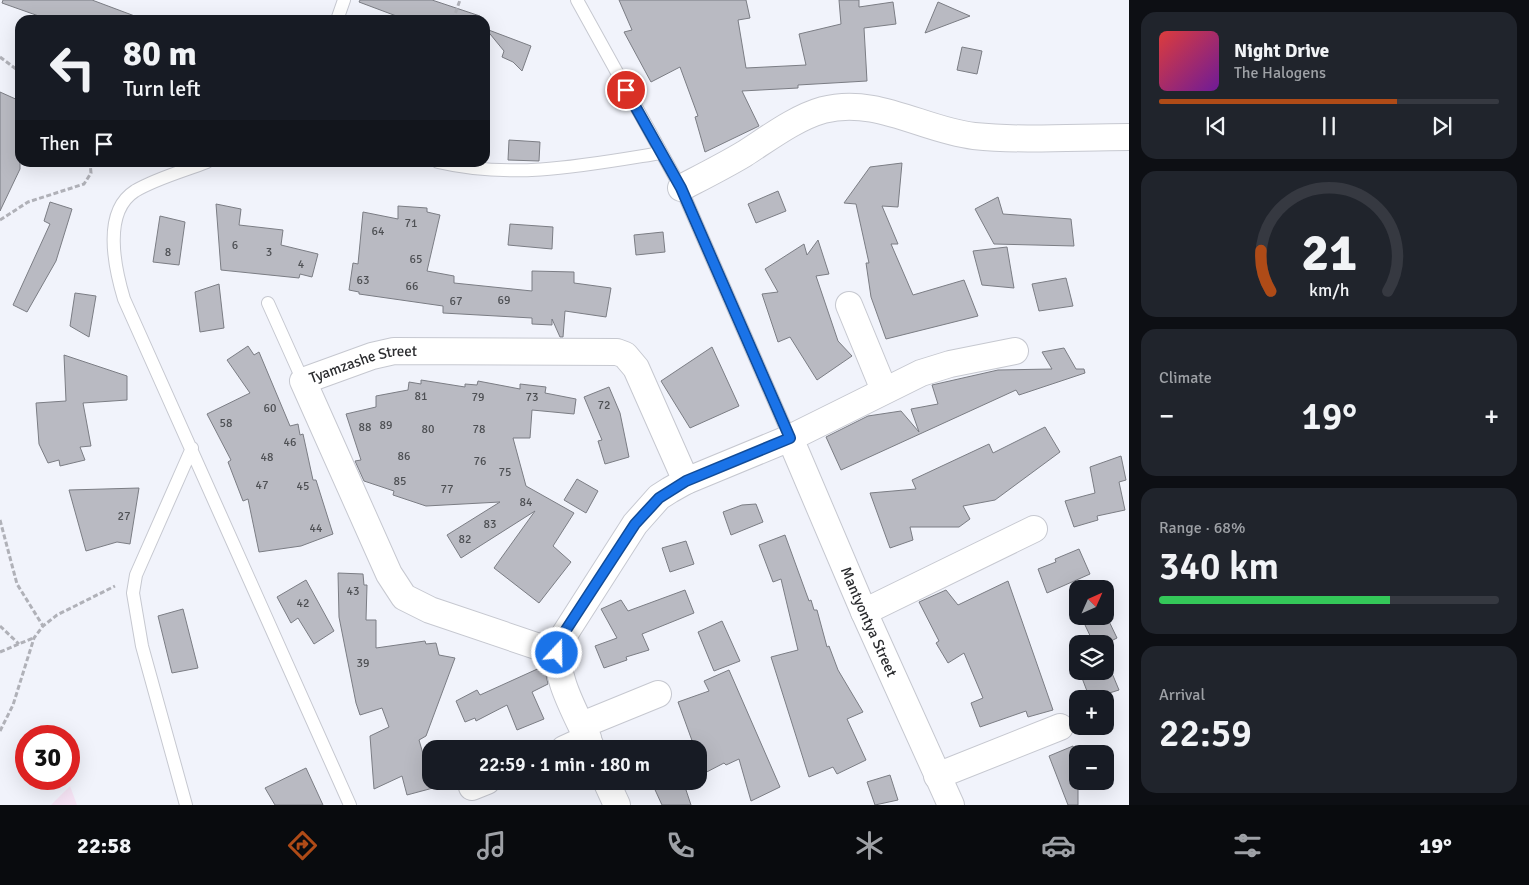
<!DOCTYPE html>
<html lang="en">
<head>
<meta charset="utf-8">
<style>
	:root { --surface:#171b24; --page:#20242c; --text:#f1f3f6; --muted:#9ea1a6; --line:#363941; --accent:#af4b17 }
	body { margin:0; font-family:Signika,sans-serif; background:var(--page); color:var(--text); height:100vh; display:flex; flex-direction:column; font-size:19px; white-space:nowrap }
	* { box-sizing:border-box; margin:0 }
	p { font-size:16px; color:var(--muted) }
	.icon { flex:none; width:28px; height:28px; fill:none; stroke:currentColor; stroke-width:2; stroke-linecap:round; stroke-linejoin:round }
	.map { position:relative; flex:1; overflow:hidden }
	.panel { display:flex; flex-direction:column; gap:12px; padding:12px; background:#0d0f14; width:400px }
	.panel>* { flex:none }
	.banner { position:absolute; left:15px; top:15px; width:475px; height:152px; border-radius:15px; box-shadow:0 5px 20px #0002; background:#171b24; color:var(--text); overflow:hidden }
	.needle { width:32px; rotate:45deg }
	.fabs { position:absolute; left:1069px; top:580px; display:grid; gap:10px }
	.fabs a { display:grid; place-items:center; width:45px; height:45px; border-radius:10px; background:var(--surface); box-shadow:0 5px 20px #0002; font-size:25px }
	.speed { position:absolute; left:15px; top:725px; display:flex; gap:10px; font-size:25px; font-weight:700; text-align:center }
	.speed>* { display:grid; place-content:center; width:65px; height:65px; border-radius:50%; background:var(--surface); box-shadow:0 5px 20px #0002; line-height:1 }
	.speed .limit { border:8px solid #d22; background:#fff; color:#111 }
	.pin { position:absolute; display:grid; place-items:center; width:42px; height:42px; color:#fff; margin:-21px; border:2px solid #fff; border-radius:50%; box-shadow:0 1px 5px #0007 }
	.me { position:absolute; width:55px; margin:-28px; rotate:21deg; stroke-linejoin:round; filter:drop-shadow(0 0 4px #0008) }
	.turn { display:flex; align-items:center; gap:18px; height:105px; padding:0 25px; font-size:22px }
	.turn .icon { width:65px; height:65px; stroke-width:2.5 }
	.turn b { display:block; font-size:35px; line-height:42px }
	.then { display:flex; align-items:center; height:48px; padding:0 25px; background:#0003; gap:10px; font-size:19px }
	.big { font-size:38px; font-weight:600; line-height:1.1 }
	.panel .tile { flex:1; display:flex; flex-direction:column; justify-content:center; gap:8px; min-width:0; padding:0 18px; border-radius:15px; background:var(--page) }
	.panel .dial { align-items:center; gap:0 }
	.dial svg { height:130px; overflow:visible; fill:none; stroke:var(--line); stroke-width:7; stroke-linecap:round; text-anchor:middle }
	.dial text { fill:var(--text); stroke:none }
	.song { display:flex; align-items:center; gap:15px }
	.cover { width:60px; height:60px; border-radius:8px; background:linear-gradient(135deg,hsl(0 70% 55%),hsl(280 70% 35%)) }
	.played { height:5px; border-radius:2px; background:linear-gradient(90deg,var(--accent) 70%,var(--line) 70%) }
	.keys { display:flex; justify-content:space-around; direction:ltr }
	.heat { display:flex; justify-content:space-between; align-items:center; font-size:28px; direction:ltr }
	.charge { height:8px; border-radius:4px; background:linear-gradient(90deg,#34c759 68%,var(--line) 0) }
	.trip { position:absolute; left:422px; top:740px; width:285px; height:50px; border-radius:15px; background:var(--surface); box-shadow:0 5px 20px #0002; font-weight:600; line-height:50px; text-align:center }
	.tabs { display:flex; height:80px; justify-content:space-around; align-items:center; background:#090b0e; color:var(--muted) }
	.tabs .icon { width:35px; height:35px }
	.tabs .current { color:var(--accent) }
	.tabs b { font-size:22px; color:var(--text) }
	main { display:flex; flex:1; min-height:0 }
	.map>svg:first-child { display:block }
	.education { fill:#f5e3f4 }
	.building { fill:#b9bac2; stroke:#7b7d84 }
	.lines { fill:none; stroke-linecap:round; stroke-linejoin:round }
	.service-casing { stroke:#c6c8d0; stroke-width:14 }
	.minor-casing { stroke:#c6c8d0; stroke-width:28 }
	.path { stroke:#b0b1b8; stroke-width:3; stroke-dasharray:5 2.5; stroke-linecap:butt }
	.service { stroke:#fff; stroke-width:12 }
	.minor { stroke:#fff; stroke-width:26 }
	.route-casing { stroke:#114b97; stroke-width:12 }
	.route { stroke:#1a73e8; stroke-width:9 }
	.labels { text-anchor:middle; stroke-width:4.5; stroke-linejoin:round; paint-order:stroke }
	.number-label { font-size:12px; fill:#4e5054 }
	.street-label { font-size:15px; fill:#2b2c2f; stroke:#fff }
</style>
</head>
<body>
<main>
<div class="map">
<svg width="1129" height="805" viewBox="0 0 1129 805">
	<rect width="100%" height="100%" fill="#f1f3fb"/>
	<path class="education" d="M70,786L77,805H51Z"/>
	<path class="building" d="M3,0H92L140,18L139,20H50L2,3Z
		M360,0H432L480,16V20H407L359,2Z
		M619,0H746L750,18L738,20L746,68L806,65L799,34L841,24L839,0H859V7L893,2L896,24L864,28L867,81L798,85V88L742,91L759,126L705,152L695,117L698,116L680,67L651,82L624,32L632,30Z
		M938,2L970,16L925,33Z
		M486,29L531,46L522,71L513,62L502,57L504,51Z
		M962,47L982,51L977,74L957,70Z
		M0,92L20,101V169L0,211Z
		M509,140L540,142L539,161L508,160Z
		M902,163L898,207L882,206L898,244H891L913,295L964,280L978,316L886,339L871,297L866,263H869L856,204L844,203L870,167Z
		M778,191L786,211L756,223L748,204Z
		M998,197L1003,214L1071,219L1074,246L994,244L975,209Z
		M50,202L72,209L56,261L27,312L13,305L50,224L44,221Z
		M216,204L241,209L239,225L283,230L281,245L318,254L312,277L300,274L299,278L221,270Z
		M398,206L427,208V212L440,215L427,271L454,276V283L532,291V271L574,272V283L611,288L606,317L565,311L563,337H560L552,319V325L532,324V318L443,313V306L359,294V292L349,290L353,263L358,264L363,212L398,219Z
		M160,216L185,222L179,265L153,262Z
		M510,224L553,227L552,249L508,245Z
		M663,232L665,252L636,255L634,235Z
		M818,240L829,274L816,276L838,341L852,356L817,380L790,337L778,342L762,294L778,292L765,269L804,244L807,255Z
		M1007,247L1014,288L982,285L973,251Z
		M1066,278L1073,306L1039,311L1032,284Z
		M219,284L224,328L200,332L195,292Z
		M75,293L96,296L89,337L70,326Z
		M248,346L254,355L259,352L290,426L298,424L300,435L303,434L313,480H316L333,534L301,546L259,552L248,499L243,501L228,462L231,460L207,414L250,393L227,360Z
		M712,347L739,406L690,428L661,381Z
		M1064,348L1076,369H1084L1085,373L1019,395L1016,390L841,470L826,437L868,416L901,411L919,432L911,409L938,404L932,385L998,370L1052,369L1042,352Z
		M64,355L127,376V400L83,403L91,446L80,447L85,460L60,466L59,460L48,463L39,444L36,403L66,401Z
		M421,380L465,387V384L477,385L478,381L520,389V384L546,387L545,393L576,399L574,414L532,410L530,438H513L526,486L574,513L553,546L571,562L539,603L494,568L535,511L461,558L447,535L500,502L426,506L393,495L394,491L364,481L355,461L361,460L346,414L376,407V396L408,390L409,382L421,384Z
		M609,387L620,413L629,457L605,464L598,441L602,440L584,397Z
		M1045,427L1060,452L995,500L963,506L970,519L959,527H910L913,540L890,548L870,493L916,489L912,480L989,444L993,453Z
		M1121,456L1126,480L1119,482L1125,510L1097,516L1098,520L1074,527L1065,501L1095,493L1090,467Z
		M577,479L598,491L586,513L564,500Z
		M139,488L130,544L117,542L86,551L69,490Z
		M756,504L763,522L731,535L723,512L742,505Z
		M785,535L809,601L811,600L814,610H817L827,647L829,646L838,670L863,712L847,719L866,760L837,774L833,767L809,777L771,657L798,650L781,579L773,582L759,545Z
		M686,541L694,564L670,572L662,548Z
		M1079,549L1090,574L1047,593L1038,569L1056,562L1055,559Z
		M338,573L363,574L364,585H367L366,620H376V648L425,641L426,644L436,643L439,655L455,658L426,736L419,740L433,788L407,795L402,776L374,789L370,736L389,727L382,708L360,715L356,703L339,617Z
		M306,580L334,631L314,644L298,618L291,623L277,597Z
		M1008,581L1053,710L1028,717L1026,711L980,727L971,703L983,698L964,653L948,663L936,643L939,641L919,602L946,590L958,605Z
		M685,590L694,613L642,634L649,650L626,657L627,660L604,668L595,646L617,638L601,609L621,600L628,611Z
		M183,609L198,668L172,673L158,616Z
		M1106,615L1117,638L1105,644H1094L1085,625Z
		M722,621L740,661L714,671L698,632Z
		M544,666L548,684L532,692L544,719L517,730L507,705L476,721L475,718L465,722L456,701L477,690L480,695Z
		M1109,666L1119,690L1090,699L1082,678L1098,671H1105V668Z
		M729,670L780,787L751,801L739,759L726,765L724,763L699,776V749H688L694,746L678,702L709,691L704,681Z
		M1073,746L1078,757V805H1068L1049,756Z
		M306,768L323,805H275L265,788Z
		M890,775L898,800L875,805L867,782Z
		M651,781H689L684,784L691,805H662Z"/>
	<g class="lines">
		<g class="service-casing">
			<path id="service" d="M577,0L681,188L790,438
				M337,20L344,0
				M207,162C184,171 157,178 135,191C102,212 115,269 124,299L350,805
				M438,162C514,180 587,165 661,153
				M268,303L303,381
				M186,805L142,646L133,593L136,575L192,448"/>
		</g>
		<g class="minor-casing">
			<g id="minor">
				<path d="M681,188C702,177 724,166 744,154C769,138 795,118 823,110C876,96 923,130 974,136C1025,141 1078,137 1129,137"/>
				<path d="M849,305L884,390"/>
				<path id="s1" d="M790,438L864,612L951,805"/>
				<path d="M864,612L1034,529"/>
				<path id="s2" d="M557,653L430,610L404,597L389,574L303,381L372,356L394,351L617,352L625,355L636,368L686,481"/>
				<path d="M582,725L658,694"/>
				<path d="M564,749L588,738"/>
				<path d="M592,749C579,718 552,677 559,643L635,524L659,497L670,490L686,481L790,438L921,373L950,364L1015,351"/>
				<path d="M937,776L1060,727"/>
				<path d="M606,781L617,805"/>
				<path d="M472,787L487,781"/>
			</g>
		</g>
		<path class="path" d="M453,20L460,0
			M0,57L20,72
			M0,220L28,202L84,184L91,173L90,162
			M0,520L17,584L43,626
			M0,626L19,644
			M0,652L33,638
			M0,731L13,705L34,638L43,626L57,615L115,586"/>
		<use href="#service" class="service"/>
		<use href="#minor" class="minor"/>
	</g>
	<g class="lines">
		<g class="route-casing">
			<path id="route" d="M557,653L562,636L635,524L659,498L686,481L790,438L681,188L626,90"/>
		</g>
		<use href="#route" class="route"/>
	</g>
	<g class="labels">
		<g class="number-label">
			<text x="411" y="227">71</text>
			<text x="378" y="235">64</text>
			<text x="235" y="249">6</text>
			<text x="168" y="256">8</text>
			<text x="269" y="256">3</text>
			<text x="416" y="263">65</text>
			<text x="301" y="268">4</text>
			<text x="363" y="284">63</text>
			<text x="412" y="290">66</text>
			<text x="504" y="304">69</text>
			<text x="456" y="305">67</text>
			<text x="421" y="400">81</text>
			<text x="478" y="401">79</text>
			<text x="532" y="401">73</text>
			<text x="604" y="409">72</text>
			<text x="270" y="412">60</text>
			<text x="226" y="427">58</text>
			<text x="386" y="429">89</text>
			<text x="365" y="431">88</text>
			<text x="428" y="433">80</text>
			<text x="479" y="433">78</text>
			<text x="290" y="446">46</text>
			<text x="404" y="460">86</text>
			<text x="267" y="461">48</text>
			<text x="480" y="465">76</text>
			<text x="505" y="476">75</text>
			<text x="400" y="485">85</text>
			<text x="262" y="489">47</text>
			<text x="303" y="490">45</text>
			<text x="447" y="493">77</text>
			<text x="526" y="506">84</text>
			<text x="124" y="520">27</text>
			<text x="490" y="528">83</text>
			<text x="316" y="532">44</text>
			<text x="465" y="543">82</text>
			<text x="353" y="595">43</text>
			<text x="303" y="607">42</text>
			<text x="363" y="667">39</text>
		</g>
		<g class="street-label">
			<text dy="5" stroke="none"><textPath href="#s2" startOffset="465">Tyamzashe Street</textPath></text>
			<text dy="5" stroke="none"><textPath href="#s1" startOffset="200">Mantyontya Street</textPath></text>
		</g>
	</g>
</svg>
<div class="fabs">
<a><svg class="needle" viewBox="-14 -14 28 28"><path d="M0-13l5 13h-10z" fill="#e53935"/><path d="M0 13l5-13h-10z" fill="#9ea1a6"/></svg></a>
<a><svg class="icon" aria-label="layers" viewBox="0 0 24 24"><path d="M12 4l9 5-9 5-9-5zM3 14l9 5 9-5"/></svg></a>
<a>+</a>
<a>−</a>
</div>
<div class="speed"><div class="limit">30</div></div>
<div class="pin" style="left:626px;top:90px;background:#d93025"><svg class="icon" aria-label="arrive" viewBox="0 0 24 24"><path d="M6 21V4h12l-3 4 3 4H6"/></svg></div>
<svg class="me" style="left:557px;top:653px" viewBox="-20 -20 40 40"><circle r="17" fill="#1a73e8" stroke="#fff" stroke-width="3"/><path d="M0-11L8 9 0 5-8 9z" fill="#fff"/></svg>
<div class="trip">22:59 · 1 min · 180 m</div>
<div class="banner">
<div class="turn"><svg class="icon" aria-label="left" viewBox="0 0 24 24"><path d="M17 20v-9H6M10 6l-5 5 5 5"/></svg><div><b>80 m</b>Turn left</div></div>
<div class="then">Then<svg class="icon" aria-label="arrive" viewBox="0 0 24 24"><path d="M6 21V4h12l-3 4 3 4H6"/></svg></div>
</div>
</div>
<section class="panel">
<div class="tile">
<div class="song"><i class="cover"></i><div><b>Night Drive</b><p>The Halogens</p></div></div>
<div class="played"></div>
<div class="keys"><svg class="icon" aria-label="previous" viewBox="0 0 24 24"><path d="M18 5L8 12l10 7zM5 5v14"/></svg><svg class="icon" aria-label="pause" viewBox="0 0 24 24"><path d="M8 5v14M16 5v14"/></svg><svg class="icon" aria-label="next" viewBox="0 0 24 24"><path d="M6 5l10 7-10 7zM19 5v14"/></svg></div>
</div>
<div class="tile dial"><svg viewBox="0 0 100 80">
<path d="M14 69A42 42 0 1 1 86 69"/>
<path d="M14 69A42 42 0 0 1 8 44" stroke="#af4b17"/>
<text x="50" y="56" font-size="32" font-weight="700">21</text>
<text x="50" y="72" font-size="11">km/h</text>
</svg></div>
<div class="tile"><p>Climate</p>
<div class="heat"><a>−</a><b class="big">19°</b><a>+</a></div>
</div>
<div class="tile"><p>Range · 68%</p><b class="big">340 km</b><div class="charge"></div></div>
<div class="tile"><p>Arrival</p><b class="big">22:59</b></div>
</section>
</main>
<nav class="tabs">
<b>22:58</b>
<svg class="icon current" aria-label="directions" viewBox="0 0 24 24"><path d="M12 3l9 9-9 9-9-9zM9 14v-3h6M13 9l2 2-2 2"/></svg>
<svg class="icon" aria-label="music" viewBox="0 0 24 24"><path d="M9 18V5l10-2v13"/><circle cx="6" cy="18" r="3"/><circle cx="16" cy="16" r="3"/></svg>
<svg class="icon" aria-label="phone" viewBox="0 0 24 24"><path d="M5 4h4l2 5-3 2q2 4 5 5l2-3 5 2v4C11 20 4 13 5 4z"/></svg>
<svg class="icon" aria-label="climate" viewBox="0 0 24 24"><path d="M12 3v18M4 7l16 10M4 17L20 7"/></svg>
<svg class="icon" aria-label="car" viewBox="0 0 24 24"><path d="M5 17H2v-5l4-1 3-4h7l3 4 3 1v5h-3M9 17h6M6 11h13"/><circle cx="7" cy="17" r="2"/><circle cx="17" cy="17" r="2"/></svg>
<svg class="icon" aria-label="filters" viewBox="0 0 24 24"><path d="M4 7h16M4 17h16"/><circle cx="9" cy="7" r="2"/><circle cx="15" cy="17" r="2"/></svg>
<b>19°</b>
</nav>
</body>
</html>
